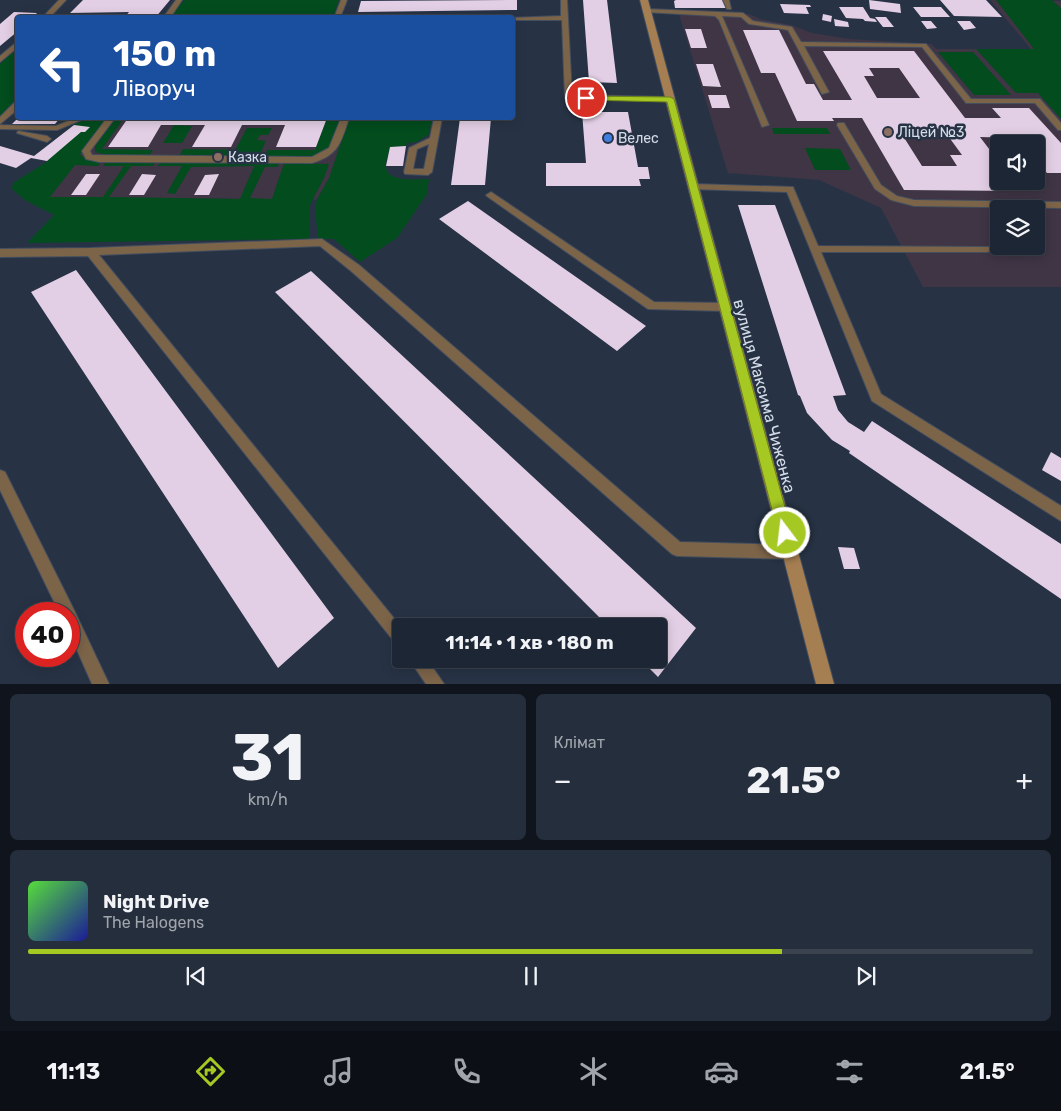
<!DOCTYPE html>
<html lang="uk">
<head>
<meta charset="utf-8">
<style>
	:root { --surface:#1d2634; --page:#252e3c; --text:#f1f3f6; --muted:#a0a5ac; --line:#3b434f; --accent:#a5c823 }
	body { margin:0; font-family:Rubik,sans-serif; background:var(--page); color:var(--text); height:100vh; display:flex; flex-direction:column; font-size:19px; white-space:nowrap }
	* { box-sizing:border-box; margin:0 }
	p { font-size:16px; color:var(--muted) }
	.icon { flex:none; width:28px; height:28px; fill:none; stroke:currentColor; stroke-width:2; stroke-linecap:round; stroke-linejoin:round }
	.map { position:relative; height:684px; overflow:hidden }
	.panel { display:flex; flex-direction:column; gap:10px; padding:10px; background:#10151d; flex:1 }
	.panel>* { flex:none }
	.top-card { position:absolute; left:15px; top:15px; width:500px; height:105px; border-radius:5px; box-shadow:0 2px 12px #0003,0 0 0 1px var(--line); background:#1a4fa0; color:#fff; overflow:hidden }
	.buttons { position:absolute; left:990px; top:135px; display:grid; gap:10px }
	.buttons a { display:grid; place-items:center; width:55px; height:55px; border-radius:5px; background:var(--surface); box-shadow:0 2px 12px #0003,0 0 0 1px var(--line); font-size:25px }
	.speed { position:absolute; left:15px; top:602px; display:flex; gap:10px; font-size:25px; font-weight:700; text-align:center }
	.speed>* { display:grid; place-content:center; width:65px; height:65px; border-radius:50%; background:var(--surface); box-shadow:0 2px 12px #0003,0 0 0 1px var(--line); line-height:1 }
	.speed .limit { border:8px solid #d22; background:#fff; color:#111 }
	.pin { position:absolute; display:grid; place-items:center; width:42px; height:42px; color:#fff; margin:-21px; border:2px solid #fff; border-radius:50%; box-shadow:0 1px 5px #0007 }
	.me { position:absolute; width:55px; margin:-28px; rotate:345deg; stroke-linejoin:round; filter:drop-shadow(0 0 4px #0008) }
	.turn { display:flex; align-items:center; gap:18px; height:105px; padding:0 15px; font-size:22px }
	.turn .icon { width:65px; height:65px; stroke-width:2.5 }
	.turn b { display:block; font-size:35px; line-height:42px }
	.big { font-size:38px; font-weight:700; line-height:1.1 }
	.panel .tile { flex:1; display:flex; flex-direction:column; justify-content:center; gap:8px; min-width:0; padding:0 18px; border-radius:8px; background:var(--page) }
	.panel .dial { align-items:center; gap:0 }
	.dial b { font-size:65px; line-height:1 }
	.song { display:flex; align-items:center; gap:15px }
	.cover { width:60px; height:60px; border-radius:8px; background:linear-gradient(135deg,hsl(110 70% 55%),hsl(240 70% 35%)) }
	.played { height:5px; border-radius:2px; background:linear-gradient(90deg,var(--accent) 75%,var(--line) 75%) }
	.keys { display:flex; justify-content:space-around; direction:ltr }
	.heat { display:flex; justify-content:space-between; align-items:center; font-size:28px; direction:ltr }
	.panel .tiles { flex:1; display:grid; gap:10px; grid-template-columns:1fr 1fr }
	.tile:last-child { grid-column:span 2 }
	.trip { position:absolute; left:392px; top:618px; width:275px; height:50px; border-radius:5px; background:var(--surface); box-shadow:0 2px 12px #0003,0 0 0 1px var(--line); font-weight:700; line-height:50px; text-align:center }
	.menu { display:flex; height:80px; justify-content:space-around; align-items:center; background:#0c0f15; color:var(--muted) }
	.menu .icon { width:35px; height:35px }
	.menu .current { color:var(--accent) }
	.menu b { font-size:22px; color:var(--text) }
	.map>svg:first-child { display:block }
	.education { fill:#3f3545; fill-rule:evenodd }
	.green { fill:#024c1e }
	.building { fill:#e3cfe5; fill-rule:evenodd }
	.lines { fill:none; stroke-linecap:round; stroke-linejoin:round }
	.lane-casing { stroke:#434e5f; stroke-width:2 }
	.secondary-casing { stroke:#434e5f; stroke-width:2 }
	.lane { fill:#7c6449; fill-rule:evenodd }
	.secondary { fill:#a57e52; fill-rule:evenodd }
	.route { fill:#a5c823; stroke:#6b8217 }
	.education-dot { fill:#8d6e63; stroke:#273345; stroke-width:2 }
	.shop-dot { fill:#3f7fe0; stroke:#273345; stroke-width:2 }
	.labels { text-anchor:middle; stroke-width:5; stroke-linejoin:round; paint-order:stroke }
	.far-poi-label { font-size:14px; fill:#d4dce8; stroke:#273345; text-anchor:start }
	.street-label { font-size:16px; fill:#d4dce8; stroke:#273345 }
</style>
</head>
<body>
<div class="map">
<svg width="1061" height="684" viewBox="0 0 1061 684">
	<rect width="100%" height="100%" fill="#273345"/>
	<path class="education" d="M990,0L1061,1V287H923L881,208L819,180L728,173L678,11L749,14L760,19L791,25L812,33L849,39L932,44L936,49H1031ZM999,144H1036V181H999ZM999,209H1036V246H999Z
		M100,118H377L352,200L48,197Z"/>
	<path class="green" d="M184,0H339L333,17H170Z
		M996,0H1052L1061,8V119L1038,93H1016L976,49H1034Z
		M17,48V98L0,116V64Z
		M938,52H973L1011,95H974Z
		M86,118H106L80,154L86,160L101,162L98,166L75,165L50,197H103L124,166H103L106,162L155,163L153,166H131L109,197L240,199L254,166L191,167L175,194L167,193L182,166H157L160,163H279L278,167H265L250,198L272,199L284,163L329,164L324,178L309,207L310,239L27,243L54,215L25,200L12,189L13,183L48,161L74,125Z
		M116,118H124L102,149L153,150L149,156H110L95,152V146Z
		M327,118H341C338,126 337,137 332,144C322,163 282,157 264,157L267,150H315Z
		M349,118H432L429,134L417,142L407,143L406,146L390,147C389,153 385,161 386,167C387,183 418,179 429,179L427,194L397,238L360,262L334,239H318L315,207L317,199L329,178Z
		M174,125L192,126L182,143H163Z
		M247,128H272L268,135H260L257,140L266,141L259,156H179L183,149L235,150Z
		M772,128H827L830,134H774Z
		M805,148L840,149L851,170H815Z"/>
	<path class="building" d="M83,0H170L155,18H124L129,12L70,13Z
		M517,0V10L358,12L361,1Z
		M583,0H607L617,83L589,82Z
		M676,0H723L726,8H675L674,1Z
		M869,0L900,4L901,13L870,9Z
		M940,0H986L1002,17L954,16Z
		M780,4L810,5L811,7H806L809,14L784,13Z
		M839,7H863L870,18L875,19L877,22L865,21L863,19L846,18Z
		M913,7H941L950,17H921Z
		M14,12L37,13L32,18H18V31L0,46V24Z
		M823,14L832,16L831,22L822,20Z
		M875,17H886L894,27H883Z
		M834,19L848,22L849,27L835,26Z
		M921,21H931L937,28L927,29Z
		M957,21H970L976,28L964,30Z
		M685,29H701L707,48H691Z
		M743,30H779L806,84H814L823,100H852L823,51H914L965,118H1001L992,108H1029L1061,143V173H1047L1036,160V144H1022L1017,138L980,137L999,162V181H1013L1020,191L904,190L862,118H832L834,121H797L775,73H761ZM869,68H899L920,98H877L864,76H874ZM898,128L943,129L962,155H950L957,166H922Z
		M696,64H713L721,87L703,86Z
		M708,95H726L730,108H712Z
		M582,112H628L638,167H648L650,179H639L641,186H546V163H586Z
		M18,118H60L55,124H12Z
		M128,118H327L316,147H276L285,125H242L231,147H192L205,125H161L148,147H108Z
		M460,118H491L485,185H451Z
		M74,125L90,127L85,132H81L47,161L31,158L16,168L0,163V146L34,156Z
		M406,146L403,166H386L390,147Z
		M86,174H100L86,195H71Z
		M142,174L156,175L144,195H129Z
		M219,174L209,195H194L205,175Z
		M468,201L529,244L646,326L617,351L439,219Z
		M738,205H775L846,395L833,396L838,410L848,422L864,432L872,421L1061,544V599L849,453L850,451L832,440L807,413L800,396L798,395Z
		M76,270L334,618L278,668L31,292Z
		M311,271L696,628L658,677L640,659H659V626H608L275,292Z
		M1051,452L1061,458V481L1042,470Z
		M838,547L854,548L860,569H844Z"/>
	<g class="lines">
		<g class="lane-casing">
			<path id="lane" d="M59,0H66L49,18H42Z
				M176,0H182L170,18H163Z
				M341,0H347L340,18H334Z
				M561,0H567L572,95L670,97H673V101L565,99L562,20H512V18H509L561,16Z
				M723,0H729L731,9H727Z
				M647,9L743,13L753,21L792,27L801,42L926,44L971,99H1040L1061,123V130H1058L1035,103H966L922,47L804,46L829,92L822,94L788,30L749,24L741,17L722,16L769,125L762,127L719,20L715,16L645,12L644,11Z
				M18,41V47L0,62V56Z
				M15,102H18V109L0,124V117Z
				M76,118H86L57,130L0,129V125L56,126Z
				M107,118H115L90,151L92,155L312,157L329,148L341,118H349C341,142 339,155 312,163L99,162L86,159L82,151Z
				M434,118H442L432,172L428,175L405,174L404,172L409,148L430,138ZM429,144L424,169H413L417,149Z
				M838,123H844L881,185L897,196L914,200L1061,202V208L914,206L891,200L875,189L837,125Z
				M18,131L47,136L51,139L47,142L17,133Z
				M693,184L793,187L818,246L992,247L993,249L988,252H821L881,394L1061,506V521L872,401L787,192L690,189L688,187Z
				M491,192L654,302L725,303L730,307L725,311L648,309L488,197L486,195Z
				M322,239L359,265L680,542L790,545L795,547L797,552L795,557L790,559L677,556L672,554L351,271L320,246L99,255L401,627V647L396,644L88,256L0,257V249L91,248Z
				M0,470L5,472L74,610L109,684H92L69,632V614H60L0,490Z
				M409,659H427L444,684H426Z"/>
		</g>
		<g class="secondary-casing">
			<path id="secondary" d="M640,0H648L834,684H816Z"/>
		</g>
		<use href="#lane" class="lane"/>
		<use href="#secondary" class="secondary"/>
	</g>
	<path class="route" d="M584,96L670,97L674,99L792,533L790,538L785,540L780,538L778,533L667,102L586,100L584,99Z"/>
	<g class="education-dot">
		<circle cx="888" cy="132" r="5"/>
		<circle cx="218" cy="157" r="5"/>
	</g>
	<circle class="shop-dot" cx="608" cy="138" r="5"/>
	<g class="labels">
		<g class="far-poi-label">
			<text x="898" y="137">Ліцей №3</text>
			<text x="618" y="143">Велес</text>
			<text x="228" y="162">Казка</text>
		</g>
		<g class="street-label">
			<text transform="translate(765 396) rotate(75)" y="6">вулиця Максима Чиженка</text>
		</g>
	</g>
</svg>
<div class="buttons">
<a><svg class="icon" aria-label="sound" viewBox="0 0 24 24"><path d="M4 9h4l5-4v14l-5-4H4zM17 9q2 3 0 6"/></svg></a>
<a><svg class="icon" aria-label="layers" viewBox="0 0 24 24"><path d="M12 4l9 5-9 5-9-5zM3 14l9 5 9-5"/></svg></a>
</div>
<div class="speed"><div class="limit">40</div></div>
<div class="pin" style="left:586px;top:98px;background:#d93025"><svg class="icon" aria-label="arrive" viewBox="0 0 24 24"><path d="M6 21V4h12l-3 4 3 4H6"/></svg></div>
<svg class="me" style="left:785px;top:533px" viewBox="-20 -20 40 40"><circle r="17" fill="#a5c823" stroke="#fff" stroke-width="3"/><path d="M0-11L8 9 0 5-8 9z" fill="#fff"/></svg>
<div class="trip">11:14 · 1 хв · 180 m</div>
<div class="top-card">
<div class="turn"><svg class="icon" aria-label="left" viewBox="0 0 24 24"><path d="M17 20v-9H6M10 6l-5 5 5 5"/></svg><div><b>150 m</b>Ліворуч</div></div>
</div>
</div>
<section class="panel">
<div class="tiles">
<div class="tile dial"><b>31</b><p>km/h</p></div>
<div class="tile"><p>Клімат</p>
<div class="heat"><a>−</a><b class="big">21.5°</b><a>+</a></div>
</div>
<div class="tile">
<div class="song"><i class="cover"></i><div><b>Night Drive</b><p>The Halogens</p></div></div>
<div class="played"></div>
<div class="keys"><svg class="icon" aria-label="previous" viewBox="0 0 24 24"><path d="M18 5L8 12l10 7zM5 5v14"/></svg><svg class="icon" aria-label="pause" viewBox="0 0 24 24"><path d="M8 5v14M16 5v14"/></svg><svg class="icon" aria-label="next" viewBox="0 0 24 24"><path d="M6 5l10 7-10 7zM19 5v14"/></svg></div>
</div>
</div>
</section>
<nav class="menu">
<b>11:13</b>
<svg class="icon current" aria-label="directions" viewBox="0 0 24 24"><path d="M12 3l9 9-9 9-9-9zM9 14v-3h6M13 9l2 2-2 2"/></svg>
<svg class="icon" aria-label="music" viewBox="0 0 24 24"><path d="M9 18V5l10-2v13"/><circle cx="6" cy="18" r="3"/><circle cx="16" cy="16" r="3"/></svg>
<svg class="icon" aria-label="phone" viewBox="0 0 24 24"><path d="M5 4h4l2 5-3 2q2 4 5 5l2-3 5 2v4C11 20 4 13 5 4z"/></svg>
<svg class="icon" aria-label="climate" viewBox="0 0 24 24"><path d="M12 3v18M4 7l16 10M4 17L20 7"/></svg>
<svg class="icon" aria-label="car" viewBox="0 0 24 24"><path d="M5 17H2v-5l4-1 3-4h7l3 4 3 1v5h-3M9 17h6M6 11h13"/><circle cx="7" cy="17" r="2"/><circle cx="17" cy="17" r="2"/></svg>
<svg class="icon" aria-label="filters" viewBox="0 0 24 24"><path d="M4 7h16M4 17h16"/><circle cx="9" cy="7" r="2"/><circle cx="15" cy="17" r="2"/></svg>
<b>21.5°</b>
</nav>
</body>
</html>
